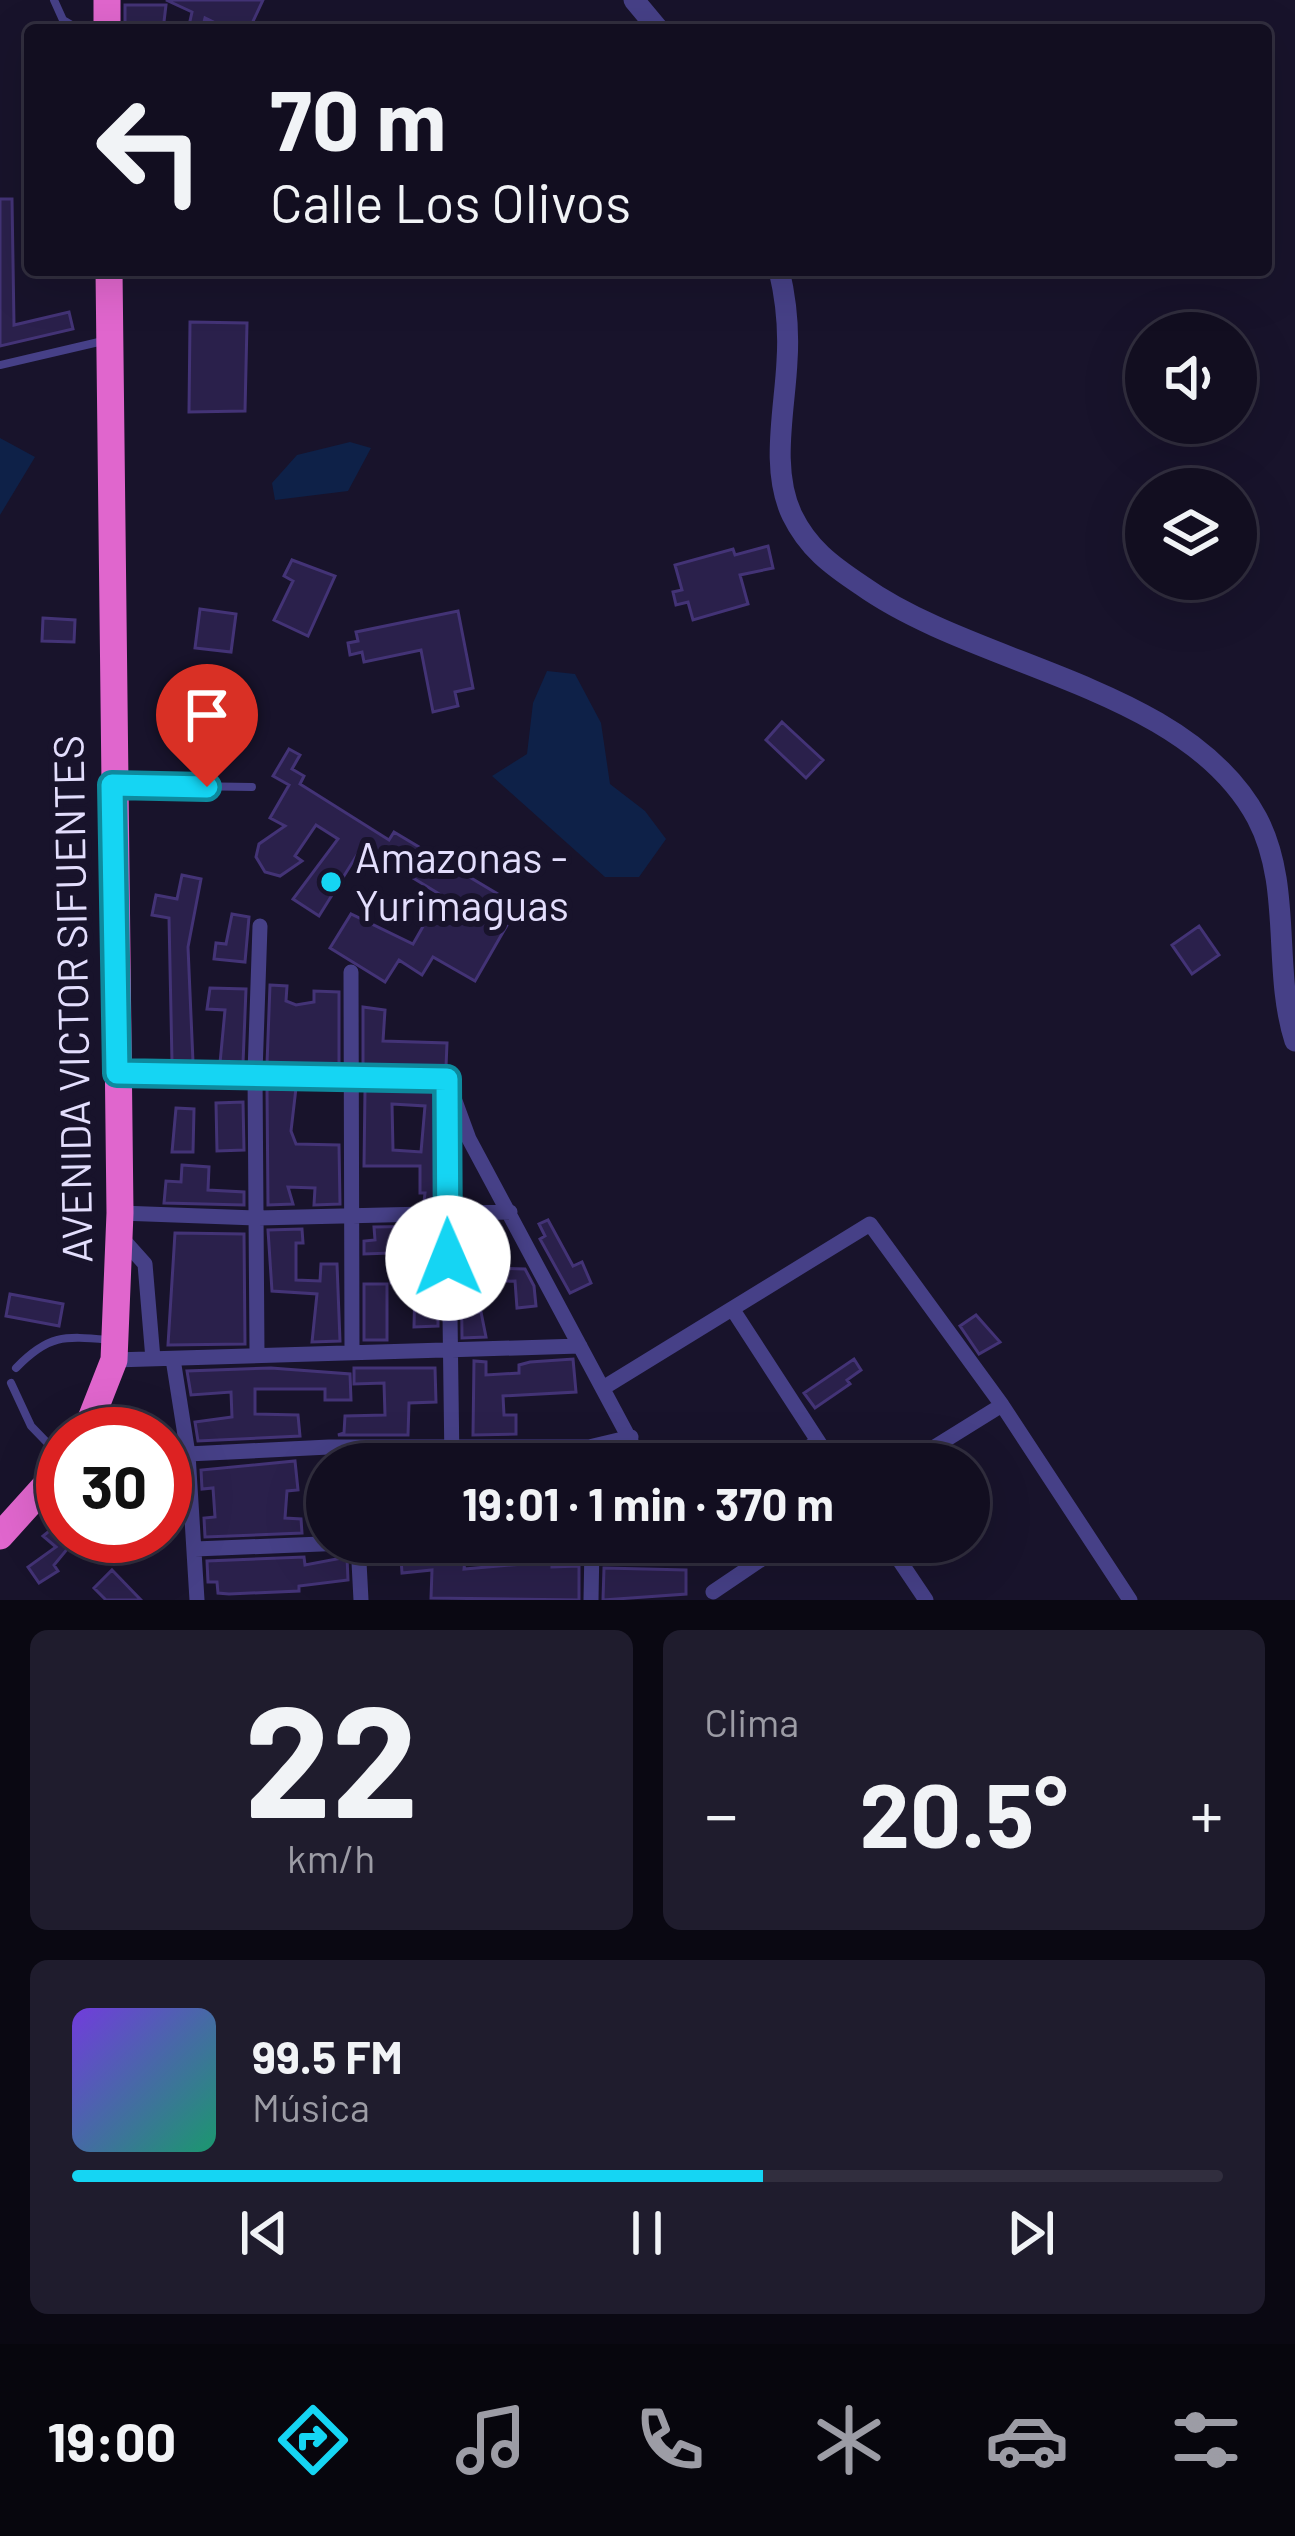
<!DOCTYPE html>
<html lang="es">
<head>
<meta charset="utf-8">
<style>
	:root { --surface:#120e20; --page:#1f1c2d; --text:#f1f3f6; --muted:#9c9ca5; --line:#312e3e; --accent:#15d5f3 }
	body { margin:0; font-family:Barlow,sans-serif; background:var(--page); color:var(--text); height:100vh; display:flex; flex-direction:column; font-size:45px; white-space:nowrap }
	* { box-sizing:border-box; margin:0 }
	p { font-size:39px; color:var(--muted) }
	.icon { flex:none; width:66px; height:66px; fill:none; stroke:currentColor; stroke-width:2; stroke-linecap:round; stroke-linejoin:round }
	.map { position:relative; height:1600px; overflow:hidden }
	.details { display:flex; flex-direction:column; gap:30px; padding:30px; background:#0a0812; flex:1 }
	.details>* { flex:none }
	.top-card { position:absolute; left:24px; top:24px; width:1248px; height:252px; border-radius:12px; box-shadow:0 12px 48px #0002,0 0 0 3px var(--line); background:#120e20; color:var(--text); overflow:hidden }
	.fabs { position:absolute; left:1125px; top:312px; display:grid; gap:24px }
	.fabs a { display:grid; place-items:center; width:132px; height:132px; border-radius:50%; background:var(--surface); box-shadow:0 12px 48px #0002,0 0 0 3px var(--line); font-size:60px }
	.speed { position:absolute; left:36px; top:1407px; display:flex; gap:24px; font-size:60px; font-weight:700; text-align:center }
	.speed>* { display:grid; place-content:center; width:156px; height:156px; border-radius:50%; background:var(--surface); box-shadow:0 12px 48px #0002,0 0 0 3px var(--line); line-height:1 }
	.speed .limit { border:18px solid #d22; background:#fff; color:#111 }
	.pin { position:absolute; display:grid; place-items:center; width:102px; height:102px; color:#fff; margin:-123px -51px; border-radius:50% 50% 50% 0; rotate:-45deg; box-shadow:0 0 12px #0007 }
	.pin .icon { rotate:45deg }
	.me { position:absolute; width:132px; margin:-66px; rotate:359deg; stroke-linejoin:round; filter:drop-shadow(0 0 9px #0008) }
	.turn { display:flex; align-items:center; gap:42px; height:252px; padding:0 48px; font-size:54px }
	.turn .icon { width:156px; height:156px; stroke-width:2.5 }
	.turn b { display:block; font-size:84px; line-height:102px }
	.big { font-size:90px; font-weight:700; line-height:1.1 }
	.details .card { flex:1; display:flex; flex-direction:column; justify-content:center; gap:18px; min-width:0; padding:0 42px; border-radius:18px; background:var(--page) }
	.details .dial { align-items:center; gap:0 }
	.dial b { font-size:156px; line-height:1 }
	.song { display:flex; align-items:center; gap:36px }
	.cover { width:144px; height:144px; border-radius:18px; background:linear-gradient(135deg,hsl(260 70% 55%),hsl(160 70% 35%)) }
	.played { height:12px; border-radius:6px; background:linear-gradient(90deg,var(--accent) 60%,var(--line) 60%) }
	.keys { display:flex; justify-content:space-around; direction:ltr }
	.heat { display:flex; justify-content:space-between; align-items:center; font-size:66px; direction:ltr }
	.details .tiles { flex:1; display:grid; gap:30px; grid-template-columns:1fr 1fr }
	.card:last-child { grid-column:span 2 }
	.trip { position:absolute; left:306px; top:1443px; width:684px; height:120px; border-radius:60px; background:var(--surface); box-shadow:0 12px 48px #0002,0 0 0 3px var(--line); font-weight:700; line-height:120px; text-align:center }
	.menu { display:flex; height:192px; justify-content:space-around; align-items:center; background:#07060d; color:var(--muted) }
	.menu .icon { width:84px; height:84px }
	.menu .selected { color:var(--accent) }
	.menu b { font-size:54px; color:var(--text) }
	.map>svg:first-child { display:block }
	.water { fill:#0e2148 }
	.building { fill:#2a204b; stroke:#433376; stroke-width:3; fill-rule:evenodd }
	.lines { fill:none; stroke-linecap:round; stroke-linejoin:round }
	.service { stroke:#464087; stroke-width:8 }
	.minor { stroke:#464087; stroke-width:15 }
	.tertiary { stroke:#464087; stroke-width:21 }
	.trunk { stroke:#e066cd; stroke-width:27 }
	.route-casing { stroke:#0e8a9e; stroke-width:30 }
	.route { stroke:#15d5f3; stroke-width:21 }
	.poi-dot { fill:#15d5f3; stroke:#18132b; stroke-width:4.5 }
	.labels { text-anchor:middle; stroke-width:12; stroke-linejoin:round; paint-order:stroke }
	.poi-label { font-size:42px; fill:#e3defd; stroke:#18132b; text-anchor:start }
	.street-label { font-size:42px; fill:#e3defd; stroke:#18132b }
</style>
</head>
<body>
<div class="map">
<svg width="1295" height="1600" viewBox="0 0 1295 1600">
	<rect width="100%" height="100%" fill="#18132b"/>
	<path class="water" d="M0,438L35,457L0,515Z
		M350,442L371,448L348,491L275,500L272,483L297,455Z
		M547,671L575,674L601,723L610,784L645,811L666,839L639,877H605L492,776L527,754L533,703Z"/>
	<path class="building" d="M166,0H263L249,30H230L205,18L202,30H188L192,12Z
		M125,5H166L163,30H125Z
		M0,199H12L14,325L69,312L73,329L0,346Z
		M190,322L247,323L245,411L189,412Z
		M768,546L773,568L740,575L748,604L693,620L688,602L676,605L673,592L682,590L675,565L733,549L735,555Z
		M292,560L335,576L308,636L274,620L293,581L284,576Z
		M200,609L236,614L231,652L195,648Z
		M458,611L473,688L455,692L458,706L433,712L421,650L364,662L362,652L350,655L348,643L358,641L356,632Z
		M43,618L75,620L74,642L42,641Z
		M782,722L823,760L806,778L766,740Z
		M289,749L300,755L292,769L304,776L300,784L389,840L394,832L518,906L475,981L433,957L422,975L399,960L385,982L330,948L351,914L413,944L441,895L362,847L319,916L293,899L338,839L316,825L295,856L302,861L280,876L265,872L256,857L259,844L285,826L270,818L289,785L273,776Z
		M182,875L201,879L188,947L193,1062H172L169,918L152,915L156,895L177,899Z
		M232,914L249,917L245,962L214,959L216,943L226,944Z
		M1199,926L1219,955L1192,974L1172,945Z
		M270,985L287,986L286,1001L296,1005L314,1002V991L339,992V1065L267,1064Z
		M210,988L246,989L243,1063H220L225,1010L207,1009Z
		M363,1007L385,1010L383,1041L447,1043L446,1067L363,1065Z
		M267,1088H296L291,1131L296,1144L339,1145L340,1204L314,1205L315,1188L288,1187L293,1204L268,1205Z
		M365,1090L436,1091V1202H424L425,1193H420V1166H364ZM392,1104L425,1106L421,1152L393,1150Z
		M243,1102L244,1150L217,1151L216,1103Z
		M176,1108L194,1109L193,1152H172Z
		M182,1165L209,1167L208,1190L244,1192V1205L164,1203L166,1181L181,1182Z
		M548,1220L573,1266L582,1262L591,1283L570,1293L540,1239L545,1236L539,1224Z
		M470,1225H489L491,1268L525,1269L534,1286L536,1306L517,1308L515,1281L474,1282L473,1312H481L486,1337L462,1338L461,1243H471Z
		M437,1226L438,1283H427L426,1311L438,1312V1326L414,1327L415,1283H391V1253L364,1254V1241L375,1240L374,1227Z
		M302,1229L303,1243H296V1280L320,1281L321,1264H337L340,1341L312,1342L317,1294L272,1291L268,1230Z
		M175,1233L244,1234L245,1344L168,1345Z
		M364,1284H387V1340H364Z
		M10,1294L63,1304L59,1326L6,1316Z
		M976,1315L1000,1342L979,1354L960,1326Z
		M573,1359L576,1392L503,1396L504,1415H516V1434L473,1435L474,1361L486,1362V1375L519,1373V1365L530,1362Z
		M854,1359L861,1370L847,1380L850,1384L815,1408L804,1393Z
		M271,1368L350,1374L351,1400H325V1389H255V1414L298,1415L300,1436L198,1441L195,1422L232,1417L231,1392L191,1395L187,1371Z
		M354,1368H435L436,1402L409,1403L408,1435H338L344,1433L345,1416L385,1415L384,1383L354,1384Z
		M295,1461L298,1490L287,1491L285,1518L301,1519L302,1533L205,1537L204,1518L215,1517L213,1488L202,1489L201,1470Z
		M63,1520V1536H78L54,1565L58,1571L39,1583L28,1567L56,1547L43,1536Z
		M304,1557L305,1565L347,1557L348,1580L299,1586V1591L229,1594L218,1593L217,1582H208L207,1561Z
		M417,1557L465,1560L464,1569L535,1563V1559H552V1567L579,1566V1600L431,1598L432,1570L402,1573L401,1558Z
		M604,1568L686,1570V1594L603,1600Z
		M112,1570L141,1600H106L94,1588Z"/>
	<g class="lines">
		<path class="service" d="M54,0L63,20L80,30
			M0,365L103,341
			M120,785L252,787
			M16,1368C49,1334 64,1336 111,1340
			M11,1383L31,1426L62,1458"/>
		<path class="minor" d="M351,972L352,1352
			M117,1073L447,1079
			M447,1079L469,1139L643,1464
			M447,1094L452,1464
			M120,1213L258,1218L510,1212
			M119,1235L145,1264L153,1359
			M733,1310L833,1464
			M257,1353L255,1073L260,926
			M173,1359L188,1454L197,1600
			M114,1360L580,1346
			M603,1388L870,1224L1002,1405L1130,1600
			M188,1454L329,1447H589L631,1437
			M782,1464L817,1442
			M907,1464L1002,1405
			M399,1542L654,1551L681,1542
			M887,1542L926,1600
			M358,1543L361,1600
			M195,1549L370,1542
			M713,1592L787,1542
			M591,1600L592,1545"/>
		<path class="tertiary" d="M634,0L659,30
			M779,270C786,299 789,331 787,361C785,409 770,469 792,515C808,548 831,565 861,585C977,668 1186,686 1257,818C1293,886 1272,970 1295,1041"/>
		<path class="trunk" d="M107,0V30
			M85,1434L114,1360L120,1213L109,270
			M0,1536L63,1466"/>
	</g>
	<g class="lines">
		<g class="route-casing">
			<path id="route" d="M207,787L112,785L117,1073L447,1079L448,1258"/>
		</g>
		<use href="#route" class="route"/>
	</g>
	<circle class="poi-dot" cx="331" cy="882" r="12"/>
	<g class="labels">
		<g class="poi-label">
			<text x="355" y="873">Amazonas -<tspan x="355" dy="48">Yurimaguas</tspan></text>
		</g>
		<g class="street-label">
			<text transform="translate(73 999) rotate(-91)" y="15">AVENIDA VICTOR SIFUENTES</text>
		</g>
	</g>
</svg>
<div class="fabs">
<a><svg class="icon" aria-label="sound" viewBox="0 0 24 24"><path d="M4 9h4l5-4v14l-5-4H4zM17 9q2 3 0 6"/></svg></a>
<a><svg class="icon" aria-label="layers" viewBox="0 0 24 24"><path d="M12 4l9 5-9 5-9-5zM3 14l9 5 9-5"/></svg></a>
</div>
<div class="speed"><div class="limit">30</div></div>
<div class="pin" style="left:207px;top:787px;background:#d93025"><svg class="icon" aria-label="arrive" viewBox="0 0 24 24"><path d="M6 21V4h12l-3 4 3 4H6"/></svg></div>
<svg class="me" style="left:448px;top:1258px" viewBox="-20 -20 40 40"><circle r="19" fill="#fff"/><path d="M0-13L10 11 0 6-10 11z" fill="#15d5f3"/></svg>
<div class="trip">19:01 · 1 min · 370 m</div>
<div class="top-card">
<div class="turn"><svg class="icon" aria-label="left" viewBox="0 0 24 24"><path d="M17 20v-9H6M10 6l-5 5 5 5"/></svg><div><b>70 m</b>Calle Los Olivos</div></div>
</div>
</div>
<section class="details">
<div class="tiles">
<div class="card dial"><b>22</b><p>km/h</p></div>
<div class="card"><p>Clima</p>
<div class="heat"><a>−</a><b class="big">20.5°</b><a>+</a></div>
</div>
<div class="card">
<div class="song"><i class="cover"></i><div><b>99.5 FM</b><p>Música</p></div></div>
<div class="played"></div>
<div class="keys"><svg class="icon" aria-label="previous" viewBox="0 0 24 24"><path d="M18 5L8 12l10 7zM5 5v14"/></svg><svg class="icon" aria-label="pause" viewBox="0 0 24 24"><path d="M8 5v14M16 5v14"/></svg><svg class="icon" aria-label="next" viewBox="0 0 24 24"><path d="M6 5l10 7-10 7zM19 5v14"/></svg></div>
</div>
</div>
</section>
<nav class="menu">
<b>19:00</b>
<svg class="icon selected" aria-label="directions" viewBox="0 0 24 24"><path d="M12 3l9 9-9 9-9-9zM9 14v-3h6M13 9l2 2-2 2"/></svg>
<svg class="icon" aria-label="music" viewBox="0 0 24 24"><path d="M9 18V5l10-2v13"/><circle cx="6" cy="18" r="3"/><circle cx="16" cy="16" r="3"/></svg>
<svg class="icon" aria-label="phone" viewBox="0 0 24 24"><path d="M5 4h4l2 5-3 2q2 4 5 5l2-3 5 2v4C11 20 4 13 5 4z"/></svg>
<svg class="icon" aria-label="climate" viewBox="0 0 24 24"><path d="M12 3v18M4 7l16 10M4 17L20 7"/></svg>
<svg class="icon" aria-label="car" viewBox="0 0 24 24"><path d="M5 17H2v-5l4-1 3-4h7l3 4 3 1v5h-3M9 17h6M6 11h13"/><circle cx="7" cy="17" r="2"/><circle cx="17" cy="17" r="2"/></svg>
<svg class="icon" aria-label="filters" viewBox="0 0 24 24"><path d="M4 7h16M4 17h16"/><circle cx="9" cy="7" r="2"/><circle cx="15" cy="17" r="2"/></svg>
</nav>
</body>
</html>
